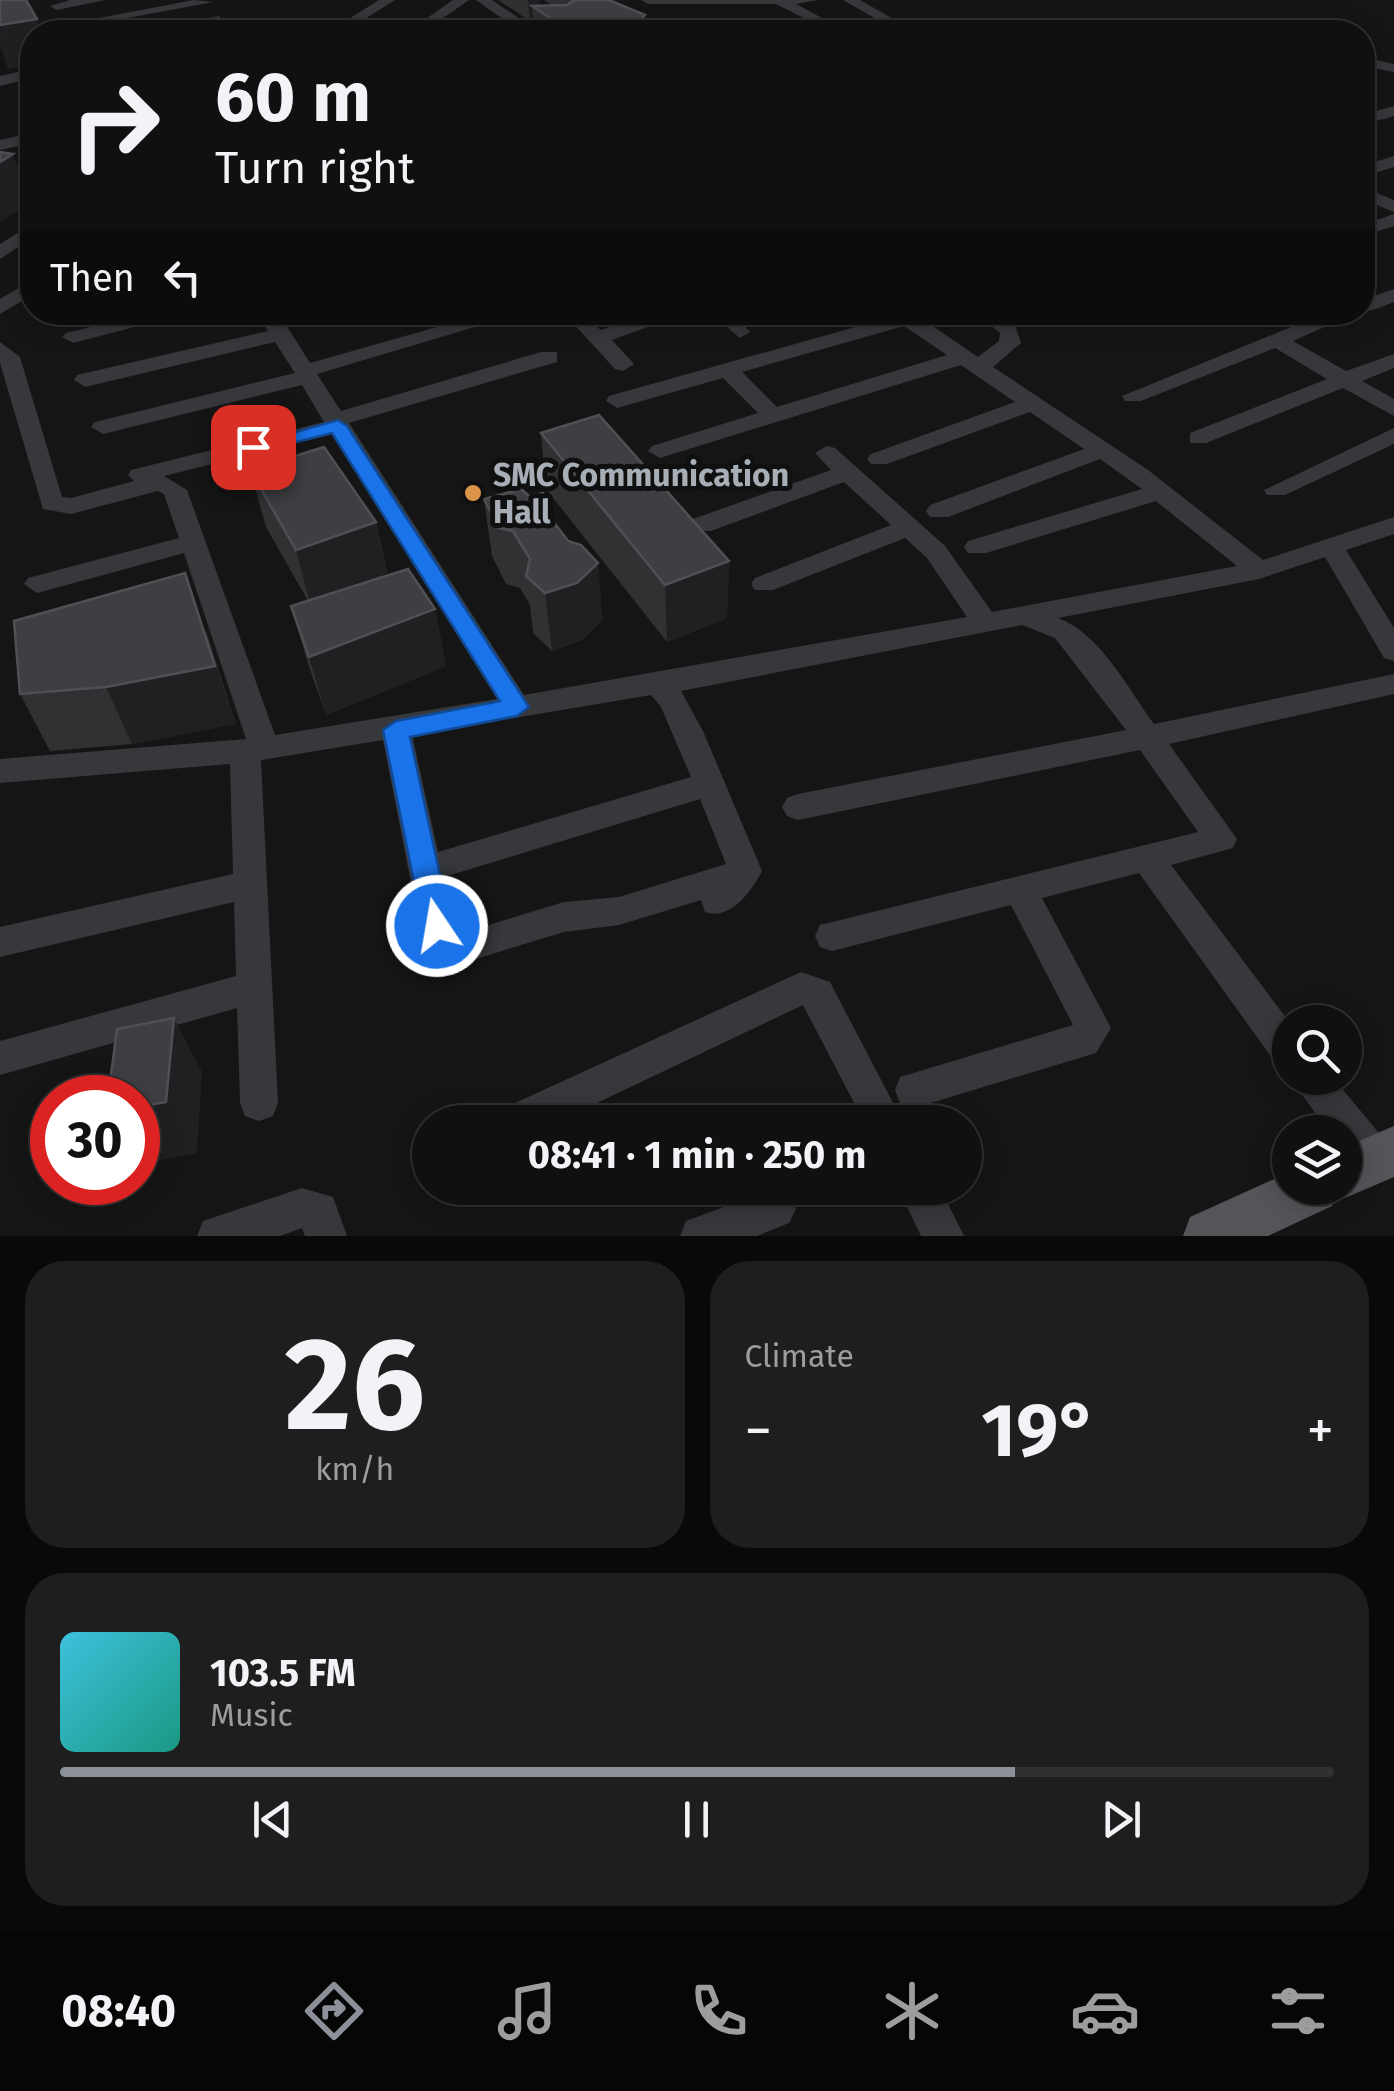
<!DOCTYPE html>
<html lang="en">
<head>
<meta charset="utf-8">
<style>
	:root { --surface:#101010; --page:#1e1e1e; --text:#f1f3f6; --muted:#9c9d9f; --line:#303030; --accent:#8c9099 }
	body { margin:0; font-family:"Fira Sans",sans-serif; background:var(--page); color:var(--text); height:100vh; display:flex; flex-direction:column; font-size:38px; white-space:nowrap }
	* { box-sizing:border-box; margin:0 }
	p { font-size:32px; color:var(--muted) }
	.icon { flex:none; width:55px; height:55px; fill:none; stroke:currentColor; stroke-width:2; stroke-linecap:round; stroke-linejoin:round }
	.map { position:relative; height:1236px; overflow:hidden }
	.sheet { display:flex; flex-direction:column; gap:25px; padding:25px; background:#090909; flex:1 }
	.sheet>* { flex:none }
	.top-card { position:absolute; left:20px; top:20px; width:1355px; height:305px; border-radius:40px; box-shadow:0 5px 25px #0003,0 0 0 2px var(--line); background:#101010; color:var(--text); overflow:hidden }
	.buttons { position:absolute; left:1272px; top:1005px; display:grid; gap:20px }
	.buttons a { display:grid; place-items:center; width:90px; height:90px; border-radius:50%; background:var(--surface); box-shadow:0 5px 25px #0003,0 0 0 2px var(--line); font-size:50px }
	.speed { position:absolute; left:30px; top:1075px; display:flex; gap:20px; font-size:50px; font-weight:700; text-align:center }
	.speed>* { display:grid; place-content:center; width:130px; height:130px; border-radius:50%; background:var(--surface); box-shadow:0 5px 25px #0003,0 0 0 2px var(--line); line-height:1 }
	.speed .limit { border:15px solid #d22; background:#fff; color:#111 }
	.pin { position:absolute; display:grid; place-items:center; width:85px; height:85px; color:#fff; margin:-42px; border-radius:20px; box-shadow:0 5px 15px #0006 }
	.me { position:absolute; width:110px; margin:-55px; rotate:348deg; stroke-linejoin:round; filter:drop-shadow(0 0 8px #0008) }
	.turn { display:flex; align-items:center; gap:35px; height:210px; padding:0 30px; font-size:45px }
	.turn .icon { width:130px; height:130px; stroke-width:2.5 }
	.turn b { display:block; font-size:70px; line-height:85px }
	.then { display:flex; align-items:center; height:95px; padding:0 30px; background:#0003; gap:20px; font-size:38px }
	.big { font-size:75px; font-weight:700; line-height:1.1 }
	.sheet .widget { flex:1; display:flex; flex-direction:column; justify-content:center; gap:15px; min-width:0; padding:0 35px; border-radius:40px; background:var(--page) }
	.sheet .dial { align-items:center; gap:0 }
	.dial b { font-size:130px; line-height:1 }
	.song { display:flex; align-items:center; gap:30px }
	.cover { width:120px; height:120px; border-radius:15px; background:linear-gradient(135deg,hsl(190 70% 55%),hsl(170 70% 35%)) }
	.played { height:10px; border-radius:5px; background:linear-gradient(90deg,var(--accent) 75%,var(--line) 75%) }
	.keys { display:flex; justify-content:space-around; direction:ltr }
	.heat { display:flex; justify-content:space-between; align-items:center; font-size:55px; direction:ltr }
	.sheet .tiles { flex:1; display:grid; gap:25px; grid-template-columns:1fr 1fr }
	.widget:last-child { grid-column:span 2 }
	.trip { position:absolute; left:412px; top:1105px; width:570px; height:100px; border-radius:50px; background:var(--surface); box-shadow:0 5px 25px #0003,0 0 0 2px var(--line); font-weight:700; line-height:100px; text-align:center }
	.dock { display:flex; height:160px; justify-content:space-around; align-items:center; background:#060606; color:var(--muted) }
	.dock .icon { width:70px; height:70px }
	.dock .selected { color:var(--accent) }
	.dock b { font-size:45px; color:var(--text) }
	.map>svg:first-child { display:block }
	.lines { fill:none; stroke-linecap:round; stroke-linejoin:round }
	.minor { fill:#36383b; fill-rule:evenodd }
	.major { fill:#535559; fill-rule:evenodd }
	.wall { fill:#313134 }
	.shaded-wall { fill:#202022 }
	.building { fill:#3e3f42; stroke:#4e5054; stroke-width:2.5 }
	.route { fill:#1a73e8; stroke:#114b97; stroke-width:2.5 }
	.poi-dot { fill:#db9448; stroke:#101011; stroke-width:4 }
	.labels { text-anchor:middle; stroke-width:10; stroke-linejoin:round; paint-order:stroke }
	.poi-label { font-size:32px; font-weight:bold; fill:#a8aeb5; stroke:#101011; text-anchor:start }
</style>
</head>
<body>
<div class="map">
<svg width="1394" height="1236" viewBox="0 0 1394 1236">
	<rect width="100%" height="100%" fill="#151516"/>
	<g class="lines">
		<path class="minor" d="M70,0H105L57,10L50,6Z
			M194,0L213,2L69,29L62,25Z
			M379,0H395L344,32H328Z
			M453,0H469L423,32H407Z
			M476,0H492L529,25L571,17L578,21L521,32Z
			M641,0H818L796,4L848,32H831L776,4H648Z
			M843,0H860L916,32H899Z
			M219,16L224,23L169,32H140Z
			M1010,19L1015,26L957,32Z
			M1362,57L1394,64V72L1362,66Z
			M32,69V78L0,86V76Z
			M1394,106V116L1362,125V115Z
			M32,133V143L0,150V140Z
			M1394,156V167L1362,177V166Z
			M32,175V185L0,194V183Z
			M1362,187L1394,200V212L1362,199Z
			M1394,214V226L1362,236V225Z
			M32,224V238L0,259V244Z
			M32,280V295L0,314V299Z
			M1394,289V302C1383,306 1371,312 1360,312L1362,300Z
			M153,312H192L73,343L62,337L66,333Z
			M257,312H278L310,363L490,312H525L317,374L341,411L541,352H557V362L349,423L524,695L967,617L927,558L905,538L773,590H755L751,584L755,578L891,525L844,482L711,531H693L689,525L693,519L831,470L815,453L827,446L835,448L945,546L992,612L1237,566L1156,501L986,553H968L964,547L968,541L1142,489L1100,459L948,517H930L926,511L930,505L1084,449L1030,412L887,464H871L867,459L871,454L1015,402L961,365L660,458L648,451L652,446L758,413L723,378L617,408L606,401L609,396L891,317L887,312H912L978,357L999,341L1000,333L974,312H1040L1015,325L1021,343L993,367L1148,470L1263,560L1394,517V534L1346,550L1394,628V661L1384,658L1325,557L1259,579L1058,618C1101,634 1128,689 1154,724L1394,674V694L1169,744L1237,839L1233,848L1171,865L1290,1023V1070L1277,1065L1139,873L1042,898L1111,1028L1096,1053L914,1108L900,1103L895,1090L900,1077L1073,1025L1011,905L832,951L820,947L815,936L820,925L1198,832L1140,750L798,820L787,816L782,807L787,798L798,794L1126,730L1055,638L1022,625L681,691L703,731L762,871C751,892 730,921 705,912L701,900L619,925L564,932L443,969L431,965L425,954L383,740L261,760L278,1103L273,1116L259,1121L245,1116L240,1103L237,1008L0,1075V1041L236,976L234,902L0,957V927L233,874L230,764L0,783V759L246,739L184,553L37,593L24,584L28,578L179,538L164,494L158,491L71,514L43,509L0,363V342L20,357L62,497L71,498L134,481L128,475L131,470L324,422L302,385L103,434L91,427L95,422L295,373L275,342L85,387L74,380L77,375L268,331ZM904,326L947,355L777,407L742,372ZM332,434L497,699L275,735L187,490L164,476ZM651,695L661,707L691,777L438,852L412,735ZM700,799L726,864L619,897L564,902L456,935L444,877Z
			M656,312H689L612,340L634,364L623,371L615,369L572,322L582,316L601,330Z
			M709,312H731L750,332L740,338Z
			M1176,312H1200L1202,316L1192,322Z
			M1328,312H1358L1293,341L1346,371L1394,354V368L1362,381L1394,399V416L1343,388L1206,443H1190V433L1327,379L1275,348L1141,401H1125L1122,396Z
			M1394,428V444L1285,495H1267L1264,490Z
			M801,972L830,982L903,1122H864L803,1005L557,1122H497L502,1109Z
			M1290,1078H1333L1389,1145L1394,1157L1389,1173L1375,1179C1353,1170 1345,1156 1345,1132H1329Z
			M302,1188L333,1197L347,1236H305L302,1228L280,1236H197L203,1221Z
			M775,1188L789,1195L796,1209L789,1223L757,1236H680L686,1221Z
			M898,1188H940L964,1236H921Z"/>
		<path class="major" d="M1394,1126V1177L1345,1198L1337,1195L1332,1206L1268,1236H1183L1190,1217L1290,1172V1188H1345V1147Z"/>
	</g>
	<path class="wall" d="M498,0H540V6H553L544,0H609L645,15L646,32H534L533,20L530,21Z
		M541,433L729,561L727,618L667,642L546,489Z
		M250,470L376,522L388,576L435,609L446,666L326,715L308,664L291,606L308,601L266,527Z
		M484,499L550,517L568,541L598,563L602,620L582,640L552,651L533,633L530,605L520,588L506,584L492,556Z
		M206,631L236,724L132,744L50,751L20,694Z"/>
	<path class="shaded-wall" d="M528,0H540L541,12L532,6L533,20L530,21Z
		M645,15L646,32H629Z
		M37,19L42,32H32V65L8,69L0,45V25Z
		M13,154L31,202L0,222V162Z
		M376,522L388,579L311,607L296,550Z
		M729,561L727,618L667,642L665,585Z
		M598,563L602,620L582,640L552,651L545,593Z
		M185,573L236,724L132,744L106,687Z
		M435,609L446,666L326,715L309,657Z
		M174,1018L202,1072L197,1153L140,1164L138,1161V1107Z"/>
	<path class="building" d="M0,0H26L37,19L0,25Z
		M574,0H609L645,15L629,32H571L532,6L567,5Z
		M32,98V115L25,99Z
		M0,152L13,154L0,162Z
		M599,415L729,561L665,585L541,433Z
		M324,447L376,522L296,550L250,470Z
		M521,489L529,496L543,493L550,517L568,541L581,545L598,563L577,583L545,593L526,576L530,559L513,531L499,528L484,499Z
		M408,569L435,609L309,657L291,606Z
		M185,573L215,666L106,687L20,694L14,621Z
		M174,1018L166,1102L138,1107V1098H108L117,1029Z"/>
	<path class="route" d="M338,420L347,426L529,707L517,716L410,737L451,926L447,934L437,938L427,934L423,926L383,730L396,721L500,701L332,433L253,453L243,447Z"/>
	<circle class="poi-dot" cx="473" cy="493" r="10"/>
	<g class="labels">
		<g class="poi-label">
			<text x="493" y="486">SMC Communication<tspan x="493" dy="37">Hall</tspan></text>
		</g>
	</g>
</svg>
<div class="buttons">
<a><svg class="icon" aria-label="search" viewBox="0 0 24 24"><circle cx="10" cy="10" r="6"/><path d="M15 15l6 6"/></svg></a>
<a><svg class="icon" aria-label="layers" viewBox="0 0 24 24"><path d="M12 4l9 5-9 5-9-5zM3 14l9 5 9-5"/></svg></a>
</div>
<div class="speed"><div class="limit">30</div></div>
<div class="pin" style="left:253px;top:447px;background:#d93025"><svg class="icon" aria-label="arrive" viewBox="0 0 24 24"><path d="M6 21V4h12l-3 4 3 4H6"/></svg></div>
<svg class="me" style="left:437px;top:926px" viewBox="-20 -20 40 40"><circle r="17" fill="#1a73e8" stroke="#fff" stroke-width="3"/><path d="M0-11L8 9 0 5-8 9z" fill="#fff"/></svg>
<div class="trip">08:41 · 1 min · 250 m</div>
<div class="top-card">
<div class="turn"><svg class="icon" aria-label="right" viewBox="0 0 24 24"><path d="M7 20v-9h11M14 6l5 5-5 5"/></svg><div><b>60 m</b>Turn right</div></div>
<div class="then">Then<svg class="icon" aria-label="left" viewBox="0 0 24 24"><path d="M17 20v-9H6M10 6l-5 5 5 5"/></svg></div>
</div>
</div>
<section class="sheet">
<div class="tiles">
<div class="widget dial"><b>26</b><p>km/h</p></div>
<div class="widget"><p>Climate</p>
<div class="heat"><a>−</a><b class="big">19°</b><a>+</a></div>
</div>
<div class="widget">
<div class="song"><i class="cover"></i><div><b>103.5 FM</b><p>Music</p></div></div>
<div class="played"></div>
<div class="keys"><svg class="icon" aria-label="previous" viewBox="0 0 24 24"><path d="M18 5L8 12l10 7zM5 5v14"/></svg><svg class="icon" aria-label="pause" viewBox="0 0 24 24"><path d="M8 5v14M16 5v14"/></svg><svg class="icon" aria-label="next" viewBox="0 0 24 24"><path d="M6 5l10 7-10 7zM19 5v14"/></svg></div>
</div>
</div>
</section>
<nav class="dock">
<b>08:40</b>
<svg class="icon selected" aria-label="directions" viewBox="0 0 24 24"><path d="M12 3l9 9-9 9-9-9zM9 14v-3h6M13 9l2 2-2 2"/></svg>
<svg class="icon" aria-label="music" viewBox="0 0 24 24"><path d="M9 18V5l10-2v13"/><circle cx="6" cy="18" r="3"/><circle cx="16" cy="16" r="3"/></svg>
<svg class="icon" aria-label="phone" viewBox="0 0 24 24"><path d="M5 4h4l2 5-3 2q2 4 5 5l2-3 5 2v4C11 20 4 13 5 4z"/></svg>
<svg class="icon" aria-label="climate" viewBox="0 0 24 24"><path d="M12 3v18M4 7l16 10M4 17L20 7"/></svg>
<svg class="icon" aria-label="car" viewBox="0 0 24 24"><path d="M5 17H2v-5l4-1 3-4h7l3 4 3 1v5h-3M9 17h6M6 11h13"/><circle cx="7" cy="17" r="2"/><circle cx="17" cy="17" r="2"/></svg>
<svg class="icon" aria-label="filters" viewBox="0 0 24 24"><path d="M4 7h16M4 17h16"/><circle cx="9" cy="7" r="2"/><circle cx="15" cy="17" r="2"/></svg>
</nav>
</body>
</html>
